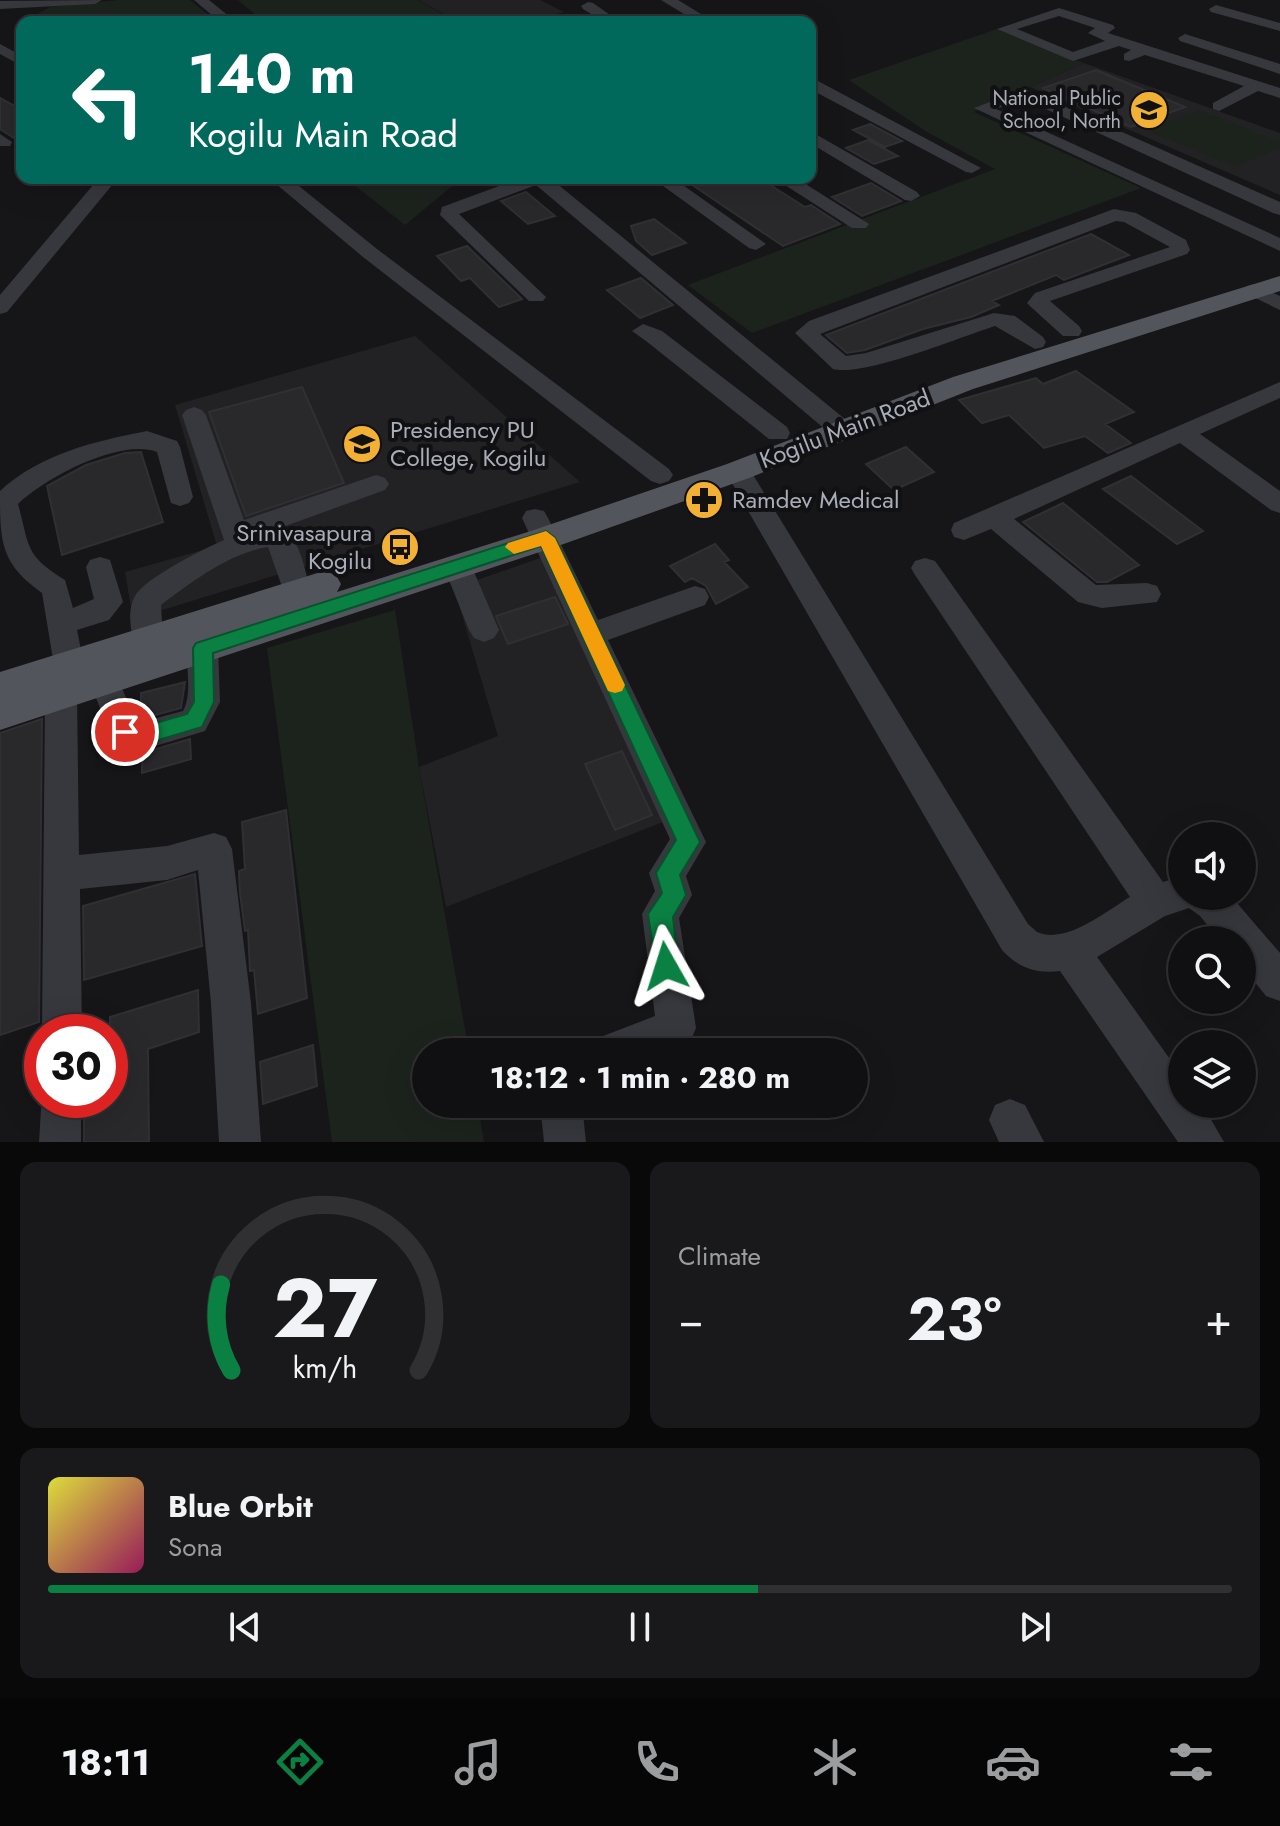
<!DOCTYPE html>
<html lang="en">
<head>
<meta charset="utf-8">
<style>
	:root { --surface:#101012; --page:#19191b; --text:#f1f3f6; --muted:#9c9d9f; --line:#303032; --accent:#0b8043 }
	body { margin:0; font-family:Jost,sans-serif; background:var(--page); color:var(--text); height:100vh; display:flex; flex-direction:column; font-size:30px; white-space:nowrap }
	* { box-sizing:border-box; margin:0 }
	p { font-size:26px; color:var(--muted) }
	.icon { flex:none; width:44px; height:44px; fill:none; stroke:currentColor; stroke-width:2; stroke-linecap:round; stroke-linejoin:round }
	.map { position:relative; height:1142px; overflow:hidden }
	.panel { display:flex; flex-direction:column; gap:20px; padding:20px; background:#09090a; flex:1 }
	.panel>* { flex:none }
	.banner { position:absolute; left:16px; top:16px; width:800px; height:168px; border-radius:16px; box-shadow:0 8px 32px #0002,0 0 0 2px var(--line); background:#00695c; color:#fff; overflow:hidden }
	.tools { position:absolute; left:1168px; top:822px; display:grid; gap:16px }
	.tools a { display:grid; place-items:center; width:88px; height:88px; border-radius:50%; background:var(--surface); box-shadow:0 8px 32px #0002,0 0 0 2px var(--line); font-size:40px }
	.speed { position:absolute; left:24px; top:1014px; display:flex; gap:16px; font-size:40px; font-weight:700; text-align:center }
	.speed>* { display:grid; place-content:center; width:104px; height:104px; border-radius:50%; background:var(--surface); box-shadow:0 8px 32px #0002,0 0 0 2px var(--line); line-height:1 }
	.speed .limit { border:12px solid #d22; background:#fff; color:#111 }
	.pin { position:absolute; display:grid; place-items:center; width:68px; height:68px; color:#fff; margin:-34px; border:4px solid #fff; border-radius:50%; box-shadow:0 2px 8px #0007 }
	.me { position:absolute; width:88px; margin:-44px; rotate:354deg; stroke-linejoin:round; filter:drop-shadow(0 0 6px #0008) }
	.turn { display:flex; align-items:center; gap:28px; height:168px; padding:0 40px; font-size:36px }
	.turn .icon { width:104px; height:104px; stroke-width:2.5 }
	.turn b { display:block; font-size:56px; line-height:68px }
	.big { font-size:60px; font-weight:700; line-height:1.1 }
	.panel .card { flex:1; display:flex; flex-direction:column; justify-content:center; gap:12px; min-width:0; padding:0 28px; border-radius:16px; background:var(--page) }
	.panel .dial { align-items:center; gap:0 }
	.dial svg { height:208px; overflow:visible; fill:none; stroke:var(--line); stroke-width:7; stroke-linecap:round; text-anchor:middle }
	.dial text { fill:var(--text); stroke:none }
	.song { display:flex; align-items:center; gap:24px }
	.cover { width:96px; height:96px; border-radius:12px; background:linear-gradient(135deg,hsl(60 70% 55%),hsl(330 70% 35%)) }
	.played { height:8px; border-radius:4px; background:linear-gradient(90deg,var(--accent) 60%,var(--line) 60%) }
	.keys { display:flex; justify-content:space-around; direction:ltr }
	.heat { display:flex; justify-content:space-between; align-items:center; font-size:44px; direction:ltr }
	.panel .tiles { flex:1; display:grid; gap:20px; grid-template-columns:1fr 1fr }
	.card:last-child { grid-column:span 2 }
	.trip { position:absolute; left:412px; top:1038px; width:456px; height:80px; border-radius:40px; background:var(--surface); box-shadow:0 8px 32px #0002,0 0 0 2px var(--line); font-weight:700; line-height:80px; text-align:center }
	.tab-bar { display:flex; height:128px; justify-content:space-around; align-items:center; background:#060607; color:var(--muted) }
	.tab-bar .icon { width:56px; height:56px }
	.tab-bar .current { color:var(--accent) }
	.tab-bar b { font-size:36px; color:var(--text) }
	.map>svg:first-child { display:block }
	.built { fill:#222225 }
	.green { fill:#1c231d }
	.building { fill:#29292c; stroke:#303034; stroke-width:2 }
	.lines { fill:none; stroke-linecap:round; stroke-linejoin:round }
	.minor { fill:#37383d; fill-rule:evenodd }
	.major { fill:#53555c; fill-rule:evenodd }
	.route { fill:#0b8043; stroke:#07532c; stroke-width:2 }
	.slow { fill:#f59e0b }
	.labels { text-anchor:middle; stroke-width:8; stroke-linejoin:round; paint-order:stroke }
	.far-poi-label { font-size:20px; fill:#a8adb8; stroke:#111113; text-anchor:end }
	.street-label { font-size:24px; fill:#a8adb8; stroke:#111113 }
	.poi-label { font-size:24px; fill:#a8adb8; stroke:#111113; text-anchor:start }
</style>
</head>
<body>
<div class="map">
<svg width="1280" height="1142" viewBox="0 0 1280 1142">
	<rect width="100%" height="100%" fill="#161618"/>
	<path class="built" d="M419,0H540L564,12L528,22H457Z
		M1084,63L1280,133V195L1030,87Z
		M415,336L580,482L133,619L125,572L217,546L175,405Z
		M543,557L668,820L446,907L419,767L498,736L454,588Z"/>
	<path class="green" d="M119,0H190L217,22L19,24L50,7Z
		M238,0H418L456,22H264Z
		M997,29L1084,63L974,112L1141,188L752,333L688,285L995,169L927,132L849,80Z
		M1200,110L1280,142V148L1234,167L1147,130Z
		M345,178H462L405,225Z
		M395,610L419,767L469,1052H426V1104H478L484,1142H332L267,648Z"/>
	<path class="building" d="M1096,70L1185,107L1131,127L1043,88Z
		M0,98L22,110V143L0,129Z
		M870,124L902,141L885,147L853,130Z
		M868,140L898,156L874,164L846,148Z
		M682,178H759L805,207L811,205L840,224L783,246Z
		M871,183L901,201L862,216L832,197Z
		M526,192L555,216L528,224L501,201Z
		M654,219L686,243L652,255L636,241L631,226Z
		M1091,234L1129,255L1064,280L1056,275L992,301L999,305L971,317L923,329L865,350L847,353L826,335Z
		M467,246L522,299L499,307L470,278L461,281L437,256Z
		M641,278L654,289L673,305L640,318L607,290Z
		M1076,371L1134,412L1105,424L1131,443L1108,453L1085,436L1044,448L1009,415L982,423L959,400L1036,378L1043,384Z
		M302,387L344,483L246,516L209,412Z
		M906,447L934,472L894,490L866,464Z
		M141,452L163,522L62,555L47,486L86,465L125,453Z
		M1131,476L1174,509L1203,531L1177,544L1103,489Z
		M1063,503L1139,565L1107,582H1097L1023,522Z
		M715,544L729,560L724,562L748,587L716,604L706,586L692,578L685,582L670,566Z
		M555,597L568,624L508,644L496,616Z
		M185,682L181,708L141,719V693Z
		M42,719L39,1022L0,1035V733Z
		M190,739L191,759L142,773V753Z
		M622,751L652,815L615,830L585,764Z
		M286,810L307,998L258,1014L254,970L250,971L248,930L245,931L240,893L239,871L245,869L242,822Z
		M195,874L202,946L84,980L83,906Z
		M198,990L199,1032L148,1049L149,1142H84V1100H110V1017Z
		M313,1045L317,1086L263,1104L260,1062Z"/>
	<g class="lines">
		<path class="minor" d="M102,0L95,4L0,9V1Z
			M194,0H209L236,22H220Z
			M661,0H678L714,22H697Z
			M588,2L593,3L620,22H604L583,9L581,6Z
			M1216,5L1280,23V31L1211,12L1209,9Z
			M1059,8L1113,25L1115,28L1108,33L1280,88V98L1258,91L1219,111L1213,109V103L1244,86L1145,55L1129,61L1124,60V54L1131,50L1119,46L1073,61L997,29ZM1059,16L1095,28L1088,33L1105,41L1073,52L1017,29Z
			M1185,34L1280,64V74L1180,41L1178,38Z
			M0,44L22,56V66L0,54Z
			M810,80L818,81L981,168L972,173L966,172L810,89Z
			M1025,89L1280,202V215L1273,213L1024,99L996,109L1280,238V251L974,108Z
			M810,131L917,192L920,196L911,201L905,200L810,143Z
			M0,134L12,142L10,146H0Z
			M99,178H118L7,312L0,314V295Z
			M269,178H289L377,249L669,469L673,475L669,481L660,484L651,481L363,257Z
			M521,178H550L851,424L854,430L851,436H833L536,185L459,214L546,297L543,301H529L440,215L442,207Z
			M652,178H673L766,244L756,250L749,248Z
			M774,178H796L869,224L866,228H852Z
			M1114,209L1136,213L1186,240L1190,250L1187,254L1050,301L1079,326L1082,331L1079,336H1063L1031,307L1027,303L1035,293L1170,247L1124,222L1116,221L820,334L846,356L866,353L994,313L1015,316L1043,337L1046,342L1043,347L1035,349L995,326C960,337 865,377 833,369L795,333L809,321Z
			M1254,284L1280,296V310L1247,294L1244,290L1247,286Z
			M643,324L662,331L787,427L790,433L787,439H769L646,341L632,331Z
			M1280,382V398L1200,434L1280,491V513L1271,510L1180,443L1014,519L1096,585L1147,583L1157,586L1161,594L1157,602L1102,608L1078,602L991,529L964,540L954,537L951,530L954,523Z
			M194,407L202,410L206,415L244,520L376,475L385,478L389,484L385,490L280,528C301,537 305,572 311,593L307,601L297,604L287,601L268,547C230,553 193,581 161,605L163,640L159,648L148,652L137,648C130,634 126,607 137,593C150,576 203,549 224,540L182,415L186,410Z
			M147,431L177,441L180,447L193,497L189,503L180,506L171,503L157,452C120,438 45,478 18,504C30,548 25,555 65,580L73,608L94,599L86,567L90,560L100,557L110,560L123,602L109,620L77,630L84,665L80,674L69,677L58,674L54,665L42,593C0,563 0,542 0,491C40,454 95,441 147,431Z
			M738,462L747,465L1028,924L1037,932C1066,945 1106,911 1130,897L915,575L911,568L915,561L925,558L935,561L1163,882L1182,876V896H1231L1280,953V1001L1266,996L1242,966V940H1220L1200,916L1189,908L1165,916L1097,957L1182,1076V1104H1202L1224,1142H1178L1060,971C1037,974 1018,968 1002,950L725,471L729,465Z
			M535,509L544,511L548,518L598,620L695,586L705,589L709,597L705,605L608,640L706,842L686,876L692,895L679,918L696,1028L690,1042L665,1052H592L598,1038L655,1016L642,914L655,891L649,873L670,839L522,518L526,511Z
			M457,555L467,558L471,565L499,630L494,638L484,642L474,638L469,630L443,565L447,558Z
			M203,636L214,640L218,648L220,702L205,731L142,750L114,742L89,681L93,672L104,668L115,672L136,721L142,722L183,711C195,689 181,661 192,640Z
			M61,682L72,686L77,695L79,855L167,846L214,833L226,837L232,849L251,1003L261,1142H219L211,1003L198,870L167,880L80,889L82,1032H42L45,695L50,686Z
			M42,1093V1100H81V1142H39Z
			M1010,1099L1025,1105L1044,1142H999L989,1120L995,1105Z
			M540,1104H582L586,1142H544Z"/>
		<path class="major" d="M1280,276V291L973,389L749,478L558,546L0,730V672L324,571L336,575L341,584L337,592L534,530L727,464L953,377Z"/>
	</g>
	<path class="route" d="M546,531L555,538L700,842L680,875L686,895L673,917L678,966L674,974L666,978L657,974L648,914L662,893L656,873L676,840L541,546L213,653L214,702L202,727L142,745L117,738L114,732L117,725L125,723L142,727L187,714L194,702L193,648L196,643Z"/>
	<path class="slow" d="M546,531L555,538L625,685L622,691L615,693L608,691L541,546L514,554L505,547L508,543Z"/>
	<defs>
		<g id="school-disc" transform="scale(2)"><circle r="9.5" fill="#f2b134" stroke="#111113"/><path d="M0-5L7-2L0 1L-7-2ZM-4 1L0 2.5L4 1V4Q0 6-4 4Z" fill="#111"/></g>
		<g id="university-disc" transform="scale(2)"><circle r="9.5" fill="#f2b134" stroke="#111113"/><path d="M0-5L7-2L0 1L-7-2ZM-4 1L0 2.5L4 1V4Q0 6-4 4Z" fill="#111"/></g>
		<g id="pharmacy-disc" transform="scale(2)"><circle r="9.5" fill="#f2b134" stroke="#111113"/><path d="M-2-6h4v4h4v4h-4v4h-4v-4h-4v-4h4Z" fill="#111"/></g>
		<g id="bus-disc" transform="scale(2)"><circle r="9.5" fill="#f2b134" stroke="#111113"/><path d="M-5-6H5V4H4V6H2V4H-2V6H-4V4H-5ZM-3.5-4V0h7V-4ZM-3.5 1.2v1.5H-2V1.2ZM2 1.2v1.5H3.5V1.2Z" fill="#111"/></g>
	</defs>
	<g fill-rule="evenodd">
		<use href="#school-disc" x="1149" y="110"/>
		<use href="#university-disc" x="362" y="444"/>
		<use href="#pharmacy-disc" x="704" y="500"/>
		<use href="#bus-disc" x="400" y="547"/>
	</g>
	<g class="labels">
		<g class="far-poi-label">
			<text x="1121" y="105">National Public<tspan x="1121" dy="23">School, North</tspan></text>
		</g>
		<g class="street-label">
			<text transform="translate(845 429) rotate(-21)" y="8">Kogilu Main Road</text>
		</g>
		<g class="poi-label">
			<text x="390" y="438">Presidency PU<tspan x="390" dy="28">College, Kogilu</tspan></text>
			<text x="732" y="508">Ramdev Medical</text>
			<text x="372" y="541" text-anchor="end">Srinivasapura<tspan x="372" dy="28">Kogilu</tspan></text>
		</g>
	</g>
</svg>
<div class="tools">
<a><svg class="icon" aria-label="sound" viewBox="0 0 24 24"><path d="M4 9h4l5-4v14l-5-4H4zM17 9q2 3 0 6"/></svg></a>
<a><svg class="icon" aria-label="search" viewBox="0 0 24 24"><circle cx="10" cy="10" r="6"/><path d="M15 15l6 6"/></svg></a>
<a><svg class="icon" aria-label="layers" viewBox="0 0 24 24"><path d="M12 4l9 5-9 5-9-5zM3 14l9 5 9-5"/></svg></a>
</div>
<div class="speed"><div class="limit">30</div></div>
<div class="pin" style="left:125px;top:732px;background:#d93025"><svg class="icon" aria-label="arrive" viewBox="0 0 24 24"><path d="M6 21V4h12l-3 4 3 4H6"/></svg></div>
<svg class="me" style="left:666px;top:966px" viewBox="-20 -20 40 40"><path d="M0-17L14 15 0 8-14 15z" fill="#0b8043" stroke="#fff" stroke-width="4"/></svg>
<div class="trip">18:12 · 1 min · 280 m</div>
<div class="banner">
<div class="turn"><svg class="icon" aria-label="left" viewBox="0 0 24 24"><path d="M17 20v-9H6M10 6l-5 5 5 5"/></svg><div><b>140 m</b>Kogilu Main Road</div></div>
</div>
</div>
<section class="panel">
<div class="tiles">
<div class="card dial"><svg viewBox="0 0 100 80">
<path d="M14 69A42 42 0 1 1 86 69"/>
<path d="M14 69A42 42 0 0 1 10 36" stroke="#0b8043"/>
<text x="50" y="56" font-size="32" font-weight="700">27</text>
<text x="50" y="72" font-size="11">km/h</text>
</svg></div>
<div class="card"><p>Climate</p>
<div class="heat"><a>−</a><b class="big">23°</b><a>+</a></div>
</div>
<div class="card">
<div class="song"><i class="cover"></i><div><b>Blue Orbit</b><p>Sona</p></div></div>
<div class="played"></div>
<div class="keys"><svg class="icon" aria-label="previous" viewBox="0 0 24 24"><path d="M18 5L8 12l10 7zM5 5v14"/></svg><svg class="icon" aria-label="pause" viewBox="0 0 24 24"><path d="M8 5v14M16 5v14"/></svg><svg class="icon" aria-label="next" viewBox="0 0 24 24"><path d="M6 5l10 7-10 7zM19 5v14"/></svg></div>
</div>
</div>
</section>
<nav class="tab-bar">
<b>18:11</b>
<svg class="icon current" aria-label="directions" viewBox="0 0 24 24"><path d="M12 3l9 9-9 9-9-9zM9 14v-3h6M13 9l2 2-2 2"/></svg>
<svg class="icon" aria-label="music" viewBox="0 0 24 24"><path d="M9 18V5l10-2v13"/><circle cx="6" cy="18" r="3"/><circle cx="16" cy="16" r="3"/></svg>
<svg class="icon" aria-label="phone" viewBox="0 0 24 24"><path d="M5 4h4l2 5-3 2q2 4 5 5l2-3 5 2v4C11 20 4 13 5 4z"/></svg>
<svg class="icon" aria-label="climate" viewBox="0 0 24 24"><path d="M12 3v18M4 7l16 10M4 17L20 7"/></svg>
<svg class="icon" aria-label="car" viewBox="0 0 24 24"><path d="M5 17H2v-5l4-1 3-4h7l3 4 3 1v5h-3M9 17h6M6 11h13"/><circle cx="7" cy="17" r="2"/><circle cx="17" cy="17" r="2"/></svg>
<svg class="icon" aria-label="filters" viewBox="0 0 24 24"><path d="M4 7h16M4 17h16"/><circle cx="9" cy="7" r="2"/><circle cx="15" cy="17" r="2"/></svg>
</nav>
</body>
</html>
